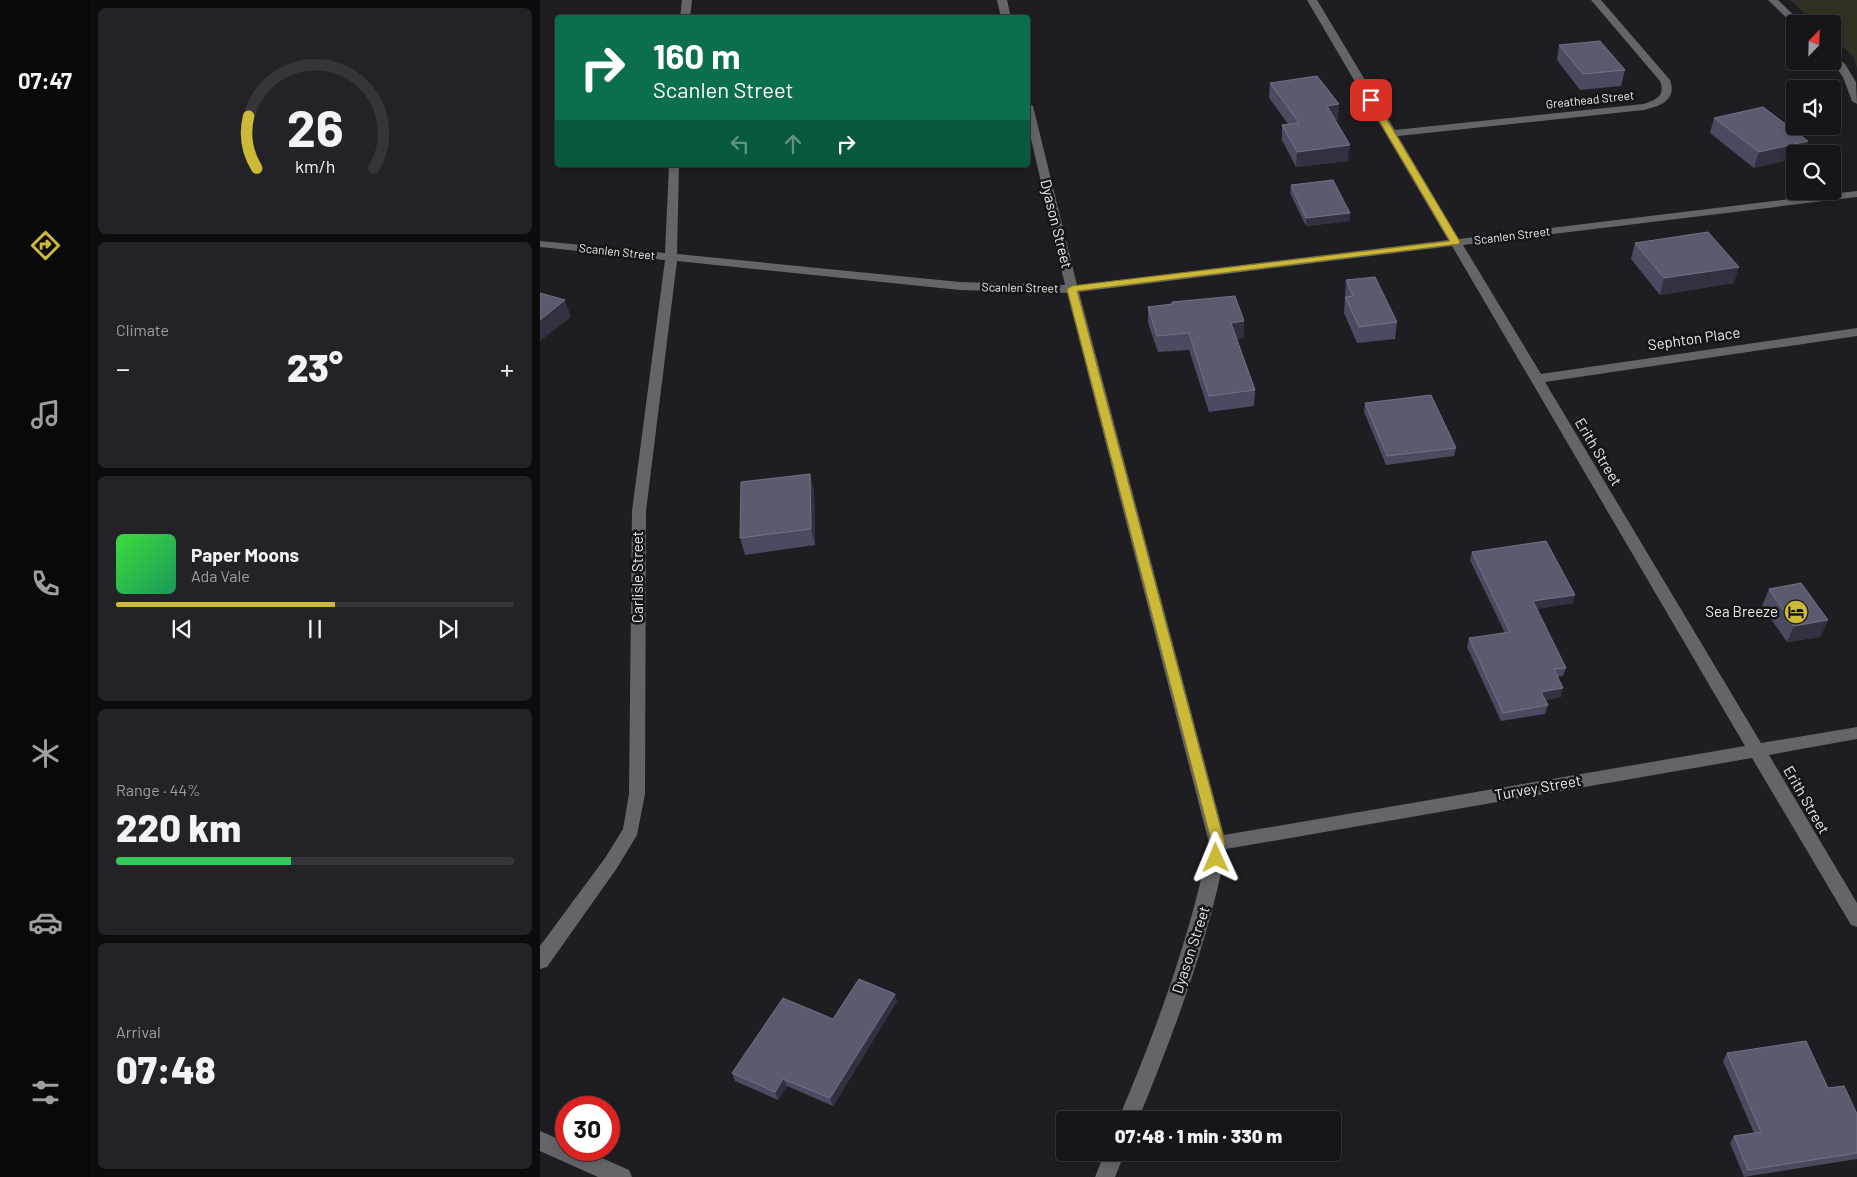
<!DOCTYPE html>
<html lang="en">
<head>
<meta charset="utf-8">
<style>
	:root { --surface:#16161a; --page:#232327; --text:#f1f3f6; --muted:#9e9fa2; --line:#353539; --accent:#ccb938 }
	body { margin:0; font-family:Barlow,sans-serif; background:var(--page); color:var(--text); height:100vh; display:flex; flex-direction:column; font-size:19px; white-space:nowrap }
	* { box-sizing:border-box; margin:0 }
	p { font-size:16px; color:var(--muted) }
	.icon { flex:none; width:28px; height:28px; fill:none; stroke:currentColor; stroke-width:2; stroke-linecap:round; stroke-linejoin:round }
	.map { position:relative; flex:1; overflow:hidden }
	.panel { display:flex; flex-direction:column; gap:8px; padding:8px; background:#0c0c0e; width:450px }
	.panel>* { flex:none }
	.banner { position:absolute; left:15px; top:15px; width:475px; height:152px; border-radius:5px; box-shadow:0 2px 8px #0003,0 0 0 1px var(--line); background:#0b6e4f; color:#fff; overflow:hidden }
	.needle { width:32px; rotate:23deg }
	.controls { position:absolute; left:1246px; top:15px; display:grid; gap:10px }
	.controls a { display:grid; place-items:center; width:55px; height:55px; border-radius:5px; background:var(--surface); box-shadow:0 2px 8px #0003,0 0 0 1px var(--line); font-size:25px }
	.speed { position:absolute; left:15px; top:1096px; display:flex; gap:10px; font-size:25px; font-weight:700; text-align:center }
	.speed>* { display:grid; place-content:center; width:65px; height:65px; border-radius:50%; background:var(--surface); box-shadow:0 2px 8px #0003,0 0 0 1px var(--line); line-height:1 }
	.speed .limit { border:8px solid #d22; background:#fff; color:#111 }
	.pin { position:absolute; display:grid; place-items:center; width:42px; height:42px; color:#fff; margin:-21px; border-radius:10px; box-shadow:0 2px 8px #0006 }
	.me { position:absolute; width:55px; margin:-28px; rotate:359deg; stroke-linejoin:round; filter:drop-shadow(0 0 4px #0008) }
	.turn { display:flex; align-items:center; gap:18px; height:105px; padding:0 15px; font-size:22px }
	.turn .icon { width:65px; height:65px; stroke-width:2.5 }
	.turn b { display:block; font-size:35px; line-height:42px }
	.lanes { display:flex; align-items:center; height:48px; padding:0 15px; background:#0003; justify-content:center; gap:25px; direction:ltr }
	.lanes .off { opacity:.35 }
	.big { font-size:38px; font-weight:800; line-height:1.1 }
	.panel .tile { flex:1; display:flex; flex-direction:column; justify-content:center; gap:8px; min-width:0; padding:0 18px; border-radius:8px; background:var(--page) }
	.panel .dial { align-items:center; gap:0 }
	.dial svg { height:130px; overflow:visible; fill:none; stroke:var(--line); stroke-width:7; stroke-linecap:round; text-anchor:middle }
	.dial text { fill:var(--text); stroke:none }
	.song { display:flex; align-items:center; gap:15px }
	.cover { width:60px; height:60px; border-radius:8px; background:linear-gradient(135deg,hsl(120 70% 55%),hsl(150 70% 35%)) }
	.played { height:5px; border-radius:2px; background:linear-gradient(90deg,var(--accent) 55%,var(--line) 55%) }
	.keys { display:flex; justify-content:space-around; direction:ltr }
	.heat { display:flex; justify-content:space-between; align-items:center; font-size:28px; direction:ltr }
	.charge { height:8px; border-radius:4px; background:linear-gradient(90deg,#34c759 44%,var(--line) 0) }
	.trip { position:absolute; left:516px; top:1111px; width:285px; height:50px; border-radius:5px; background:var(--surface); box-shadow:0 2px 8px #0003,0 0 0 1px var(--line); font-weight:800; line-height:50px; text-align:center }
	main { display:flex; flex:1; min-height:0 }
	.dock { display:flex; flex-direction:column; width:90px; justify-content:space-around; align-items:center; background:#09090a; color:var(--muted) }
	.dock .icon { width:35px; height:35px }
	.dock .current { color:var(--accent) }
	.dock b { font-size:22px; color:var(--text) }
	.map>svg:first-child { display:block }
	.green { fill:#323022 }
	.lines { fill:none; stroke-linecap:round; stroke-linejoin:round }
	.minor { fill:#656569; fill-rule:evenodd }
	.wall { fill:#4a4a61 }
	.shaded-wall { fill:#313141 }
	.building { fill:#5b5b70; stroke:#727284 }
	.route { fill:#ccb938; stroke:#857824 }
	.labels { text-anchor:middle; stroke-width:5; stroke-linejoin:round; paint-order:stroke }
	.far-street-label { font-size:12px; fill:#ebebee; stroke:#151518 }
	.street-label { font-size:15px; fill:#ebebee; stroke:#151518 }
	.poi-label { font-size:15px; fill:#ebebee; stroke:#151518; text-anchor:end }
</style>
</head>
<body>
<main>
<nav class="dock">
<b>07:47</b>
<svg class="icon current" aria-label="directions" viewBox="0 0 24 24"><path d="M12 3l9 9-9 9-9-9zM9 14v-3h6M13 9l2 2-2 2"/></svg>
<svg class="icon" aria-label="music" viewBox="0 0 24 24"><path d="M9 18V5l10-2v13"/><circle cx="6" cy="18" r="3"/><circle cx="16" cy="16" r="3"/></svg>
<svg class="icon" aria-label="phone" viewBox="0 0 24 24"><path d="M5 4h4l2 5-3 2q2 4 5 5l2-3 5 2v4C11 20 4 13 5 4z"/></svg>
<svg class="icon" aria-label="climate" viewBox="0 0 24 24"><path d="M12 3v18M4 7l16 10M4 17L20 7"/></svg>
<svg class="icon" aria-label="car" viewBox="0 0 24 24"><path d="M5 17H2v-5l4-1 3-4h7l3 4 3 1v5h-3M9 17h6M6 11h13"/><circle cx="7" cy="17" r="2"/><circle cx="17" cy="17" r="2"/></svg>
<svg class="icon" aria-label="filters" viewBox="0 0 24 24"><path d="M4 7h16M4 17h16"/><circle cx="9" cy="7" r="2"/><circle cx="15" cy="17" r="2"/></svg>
</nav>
<section class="panel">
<div class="tile dial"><svg viewBox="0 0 100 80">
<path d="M14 69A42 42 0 1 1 86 69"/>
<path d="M14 69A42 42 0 0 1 9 37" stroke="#ccb938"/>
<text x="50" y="56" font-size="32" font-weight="700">26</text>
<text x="50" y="72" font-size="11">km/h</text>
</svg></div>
<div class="tile"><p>Climate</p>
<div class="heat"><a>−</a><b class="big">23°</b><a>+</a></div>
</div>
<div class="tile">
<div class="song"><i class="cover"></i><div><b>Paper Moons</b><p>Ada Vale</p></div></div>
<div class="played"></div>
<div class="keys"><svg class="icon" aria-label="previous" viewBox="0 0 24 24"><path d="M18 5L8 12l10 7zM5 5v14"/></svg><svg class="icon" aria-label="pause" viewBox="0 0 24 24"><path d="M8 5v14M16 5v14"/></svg><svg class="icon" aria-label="next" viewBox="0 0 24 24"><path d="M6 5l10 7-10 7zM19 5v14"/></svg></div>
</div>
<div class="tile"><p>Range · 44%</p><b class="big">220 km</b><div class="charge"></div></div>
<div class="tile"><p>Arrival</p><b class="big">07:48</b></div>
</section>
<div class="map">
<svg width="1317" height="1177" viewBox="0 0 1317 1177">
	<rect width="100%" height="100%" fill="#1e1e22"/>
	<path class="green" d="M1250,0H1317V68L1313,56L1293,38L1292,24H1276Z"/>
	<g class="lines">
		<path class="minor" d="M142,0H152L150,18H140Z
			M457,0H467L471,18H461Z
			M767,0H777L855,130L1103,104C1116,100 1126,96 1120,81L1051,0H1061L1130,80C1137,100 1121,106 1104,110L858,136L919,239L1317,191V197L923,245L1001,374L1317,328V336L1005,382L1221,743L1317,727V739L1229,755L1317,903V927L1311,925L1212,758L686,849C668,943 634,1032 598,1120H578C616,1030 650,939 669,843L527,293L420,290L137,261L106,511L105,794L97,835L77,868L7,967L0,969V946L65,858L83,829L89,794L92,511L125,260L0,247V241L125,253L129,165H139L137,254L420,282L525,285L488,126V103L493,106L537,285L908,240ZM912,246L1205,746L684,835L539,292Z
			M1228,0H1238L1263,24H1255V26Z
			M1292,53L1305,64L1316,82L1317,104L1312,101L1303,77L1292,61Z
			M0,1131L26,1142V1150H44L89,1170L92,1177H58L0,1151Z
			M565,1152H585L575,1177H555Z"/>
	</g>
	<path class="wall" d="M1019,45L1085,70L1081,86L1040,90L1017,60Z
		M730,83L798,120H795L808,161L756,167L742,140V125L748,124L729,98Z
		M1174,118L1268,141L1214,168L1170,133Z
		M751,185L810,221L766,226L750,193Z
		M1095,243L1194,283L1120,295L1091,259Z
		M806,280L857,322L855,339L817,343L804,313Z
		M632,302L704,321V338L696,339L715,390L714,406L669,412L649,350L618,352L608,323V307L632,304Z
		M825,403L916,448L914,456L846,465L824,412Z
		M274,490L275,545L205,555L200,538Z
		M932,552L1033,603L996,609L1026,668L1023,676L1017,677L1021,697L1005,700L1008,705L1005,714L961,721L927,647L929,638L965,633L930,560Z
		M1229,589L1288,620L1280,637L1247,642L1222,606Z
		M357,1001L293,1106L247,1086L238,1100L195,1081L192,1073L293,1019Z
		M1187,1053L1288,1088L1317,1114V1159L1204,1177L1190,1143L1194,1136L1214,1133L1183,1061Z"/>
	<path class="shaded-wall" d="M799,104L798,120L786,122L787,106Z
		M1268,141L1264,154H1255V159L1214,168L1219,152Z
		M810,145L808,161L756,167L757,152Z
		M810,213V221L766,226V218Z
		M1199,267L1194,283L1120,295L1124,278Z
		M25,300L31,317L0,341V320Z
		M704,321V338L690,340L691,323Z
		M270,474L274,490L275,545L271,529Z
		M1035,595L1033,603L991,610L993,601Z
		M1288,620L1280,637L1247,642L1254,626Z
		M1023,688L1021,697L999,701L1001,692Z
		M355,994L357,1001L293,1106L290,1098Z
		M243,1079L247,1086L238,1100L235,1092Z"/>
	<path class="building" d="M1060,41L1085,70L1043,74L1019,45Z
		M777,76L799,104L787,106L810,145L757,152L742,125L759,123L730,83Z
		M1223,107L1268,141L1219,152L1174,118Z
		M793,180L810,213L766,218L751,185Z
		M1168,232L1199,267L1124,278L1095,243Z
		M835,277L857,322L819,327L805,297L813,296L806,280Z
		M0,293L25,300L0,320Z
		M695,296L704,321L691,323L715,390L669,396L649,333L617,336L608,307L632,304V302Z
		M891,395L916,448L847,456L825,403Z
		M270,474L271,529L200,538L201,482Z
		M1006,541L1035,595L993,601L1026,668L1014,669L1023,688L1001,692L1008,705L963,713L929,638L970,632L932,552Z
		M1261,583L1288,620L1254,626L1229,589Z
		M319,979L355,994L290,1098L243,1079L235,1092L192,1073L243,998L293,1019Z
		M1266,1041L1288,1088L1304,1086L1317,1114V1153L1208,1170L1194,1136L1221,1132L1187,1053Z"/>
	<path class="route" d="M831,98L835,100L920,242L919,244L537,291L685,844L681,862L676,863L671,862L669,858L672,844L527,289L532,286L910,241L827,100Z"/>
	<defs>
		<g id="hotel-disc" transform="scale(1.25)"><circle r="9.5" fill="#ccb938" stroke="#151518"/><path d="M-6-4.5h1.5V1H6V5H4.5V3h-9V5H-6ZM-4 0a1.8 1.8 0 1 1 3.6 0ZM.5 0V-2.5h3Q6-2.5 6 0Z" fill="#111"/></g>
	</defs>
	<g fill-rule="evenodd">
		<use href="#hotel-disc" x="1256" y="612"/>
	</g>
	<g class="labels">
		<g class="far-street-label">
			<text transform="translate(1050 100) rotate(-6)" y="4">Greathead Street</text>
			<text transform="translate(972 236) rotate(-7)" y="4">Scanlen Street</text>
			<text transform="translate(77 252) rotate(6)" y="4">Scanlen Street</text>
			<text transform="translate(480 288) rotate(1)" y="4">Scanlen Street</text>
		</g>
		<g class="street-label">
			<text transform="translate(516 224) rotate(76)" y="5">Dyason Street</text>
			<text transform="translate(1154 339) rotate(-8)" y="5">Sephton Place</text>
			<text transform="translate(1058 452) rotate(59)" y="5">Erith Street</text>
			<text transform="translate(98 577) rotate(-90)" y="5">Carlisle Street</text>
			<text transform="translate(998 788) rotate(-10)" y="5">Turvey Street</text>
			<text transform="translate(1266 800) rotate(60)" y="5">Erith Street</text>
			<text transform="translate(651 950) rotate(-72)" y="5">Dyason Street</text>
		</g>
		<g class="poi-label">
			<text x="1238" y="617">Sea Breeze</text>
		</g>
	</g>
</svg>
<div class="controls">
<a><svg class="needle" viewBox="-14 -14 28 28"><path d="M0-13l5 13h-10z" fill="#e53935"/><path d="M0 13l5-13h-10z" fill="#9e9fa2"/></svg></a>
<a><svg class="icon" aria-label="sound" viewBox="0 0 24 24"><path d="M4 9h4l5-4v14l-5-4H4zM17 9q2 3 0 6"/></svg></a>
<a><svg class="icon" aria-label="search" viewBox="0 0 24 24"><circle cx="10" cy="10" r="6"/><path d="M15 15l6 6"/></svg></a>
</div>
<div class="speed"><div class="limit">30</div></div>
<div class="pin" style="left:831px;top:100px;background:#d93025"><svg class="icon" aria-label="arrive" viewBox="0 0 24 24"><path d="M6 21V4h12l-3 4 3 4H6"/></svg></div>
<svg class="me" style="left:676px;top:858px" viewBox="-20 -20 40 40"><path d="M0-17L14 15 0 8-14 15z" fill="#ccb938" stroke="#fff" stroke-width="4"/></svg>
<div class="trip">07:48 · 1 min · 330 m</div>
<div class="banner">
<div class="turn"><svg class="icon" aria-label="right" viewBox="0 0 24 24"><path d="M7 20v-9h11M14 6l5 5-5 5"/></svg><div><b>160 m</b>Scanlen Street</div></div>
<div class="lanes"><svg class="icon off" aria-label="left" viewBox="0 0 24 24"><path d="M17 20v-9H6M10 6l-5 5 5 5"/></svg><svg class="icon off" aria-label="ahead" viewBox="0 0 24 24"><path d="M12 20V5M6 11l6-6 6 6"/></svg><svg class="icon" aria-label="right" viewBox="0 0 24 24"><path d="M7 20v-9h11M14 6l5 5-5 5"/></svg></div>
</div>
</div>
</main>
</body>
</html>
